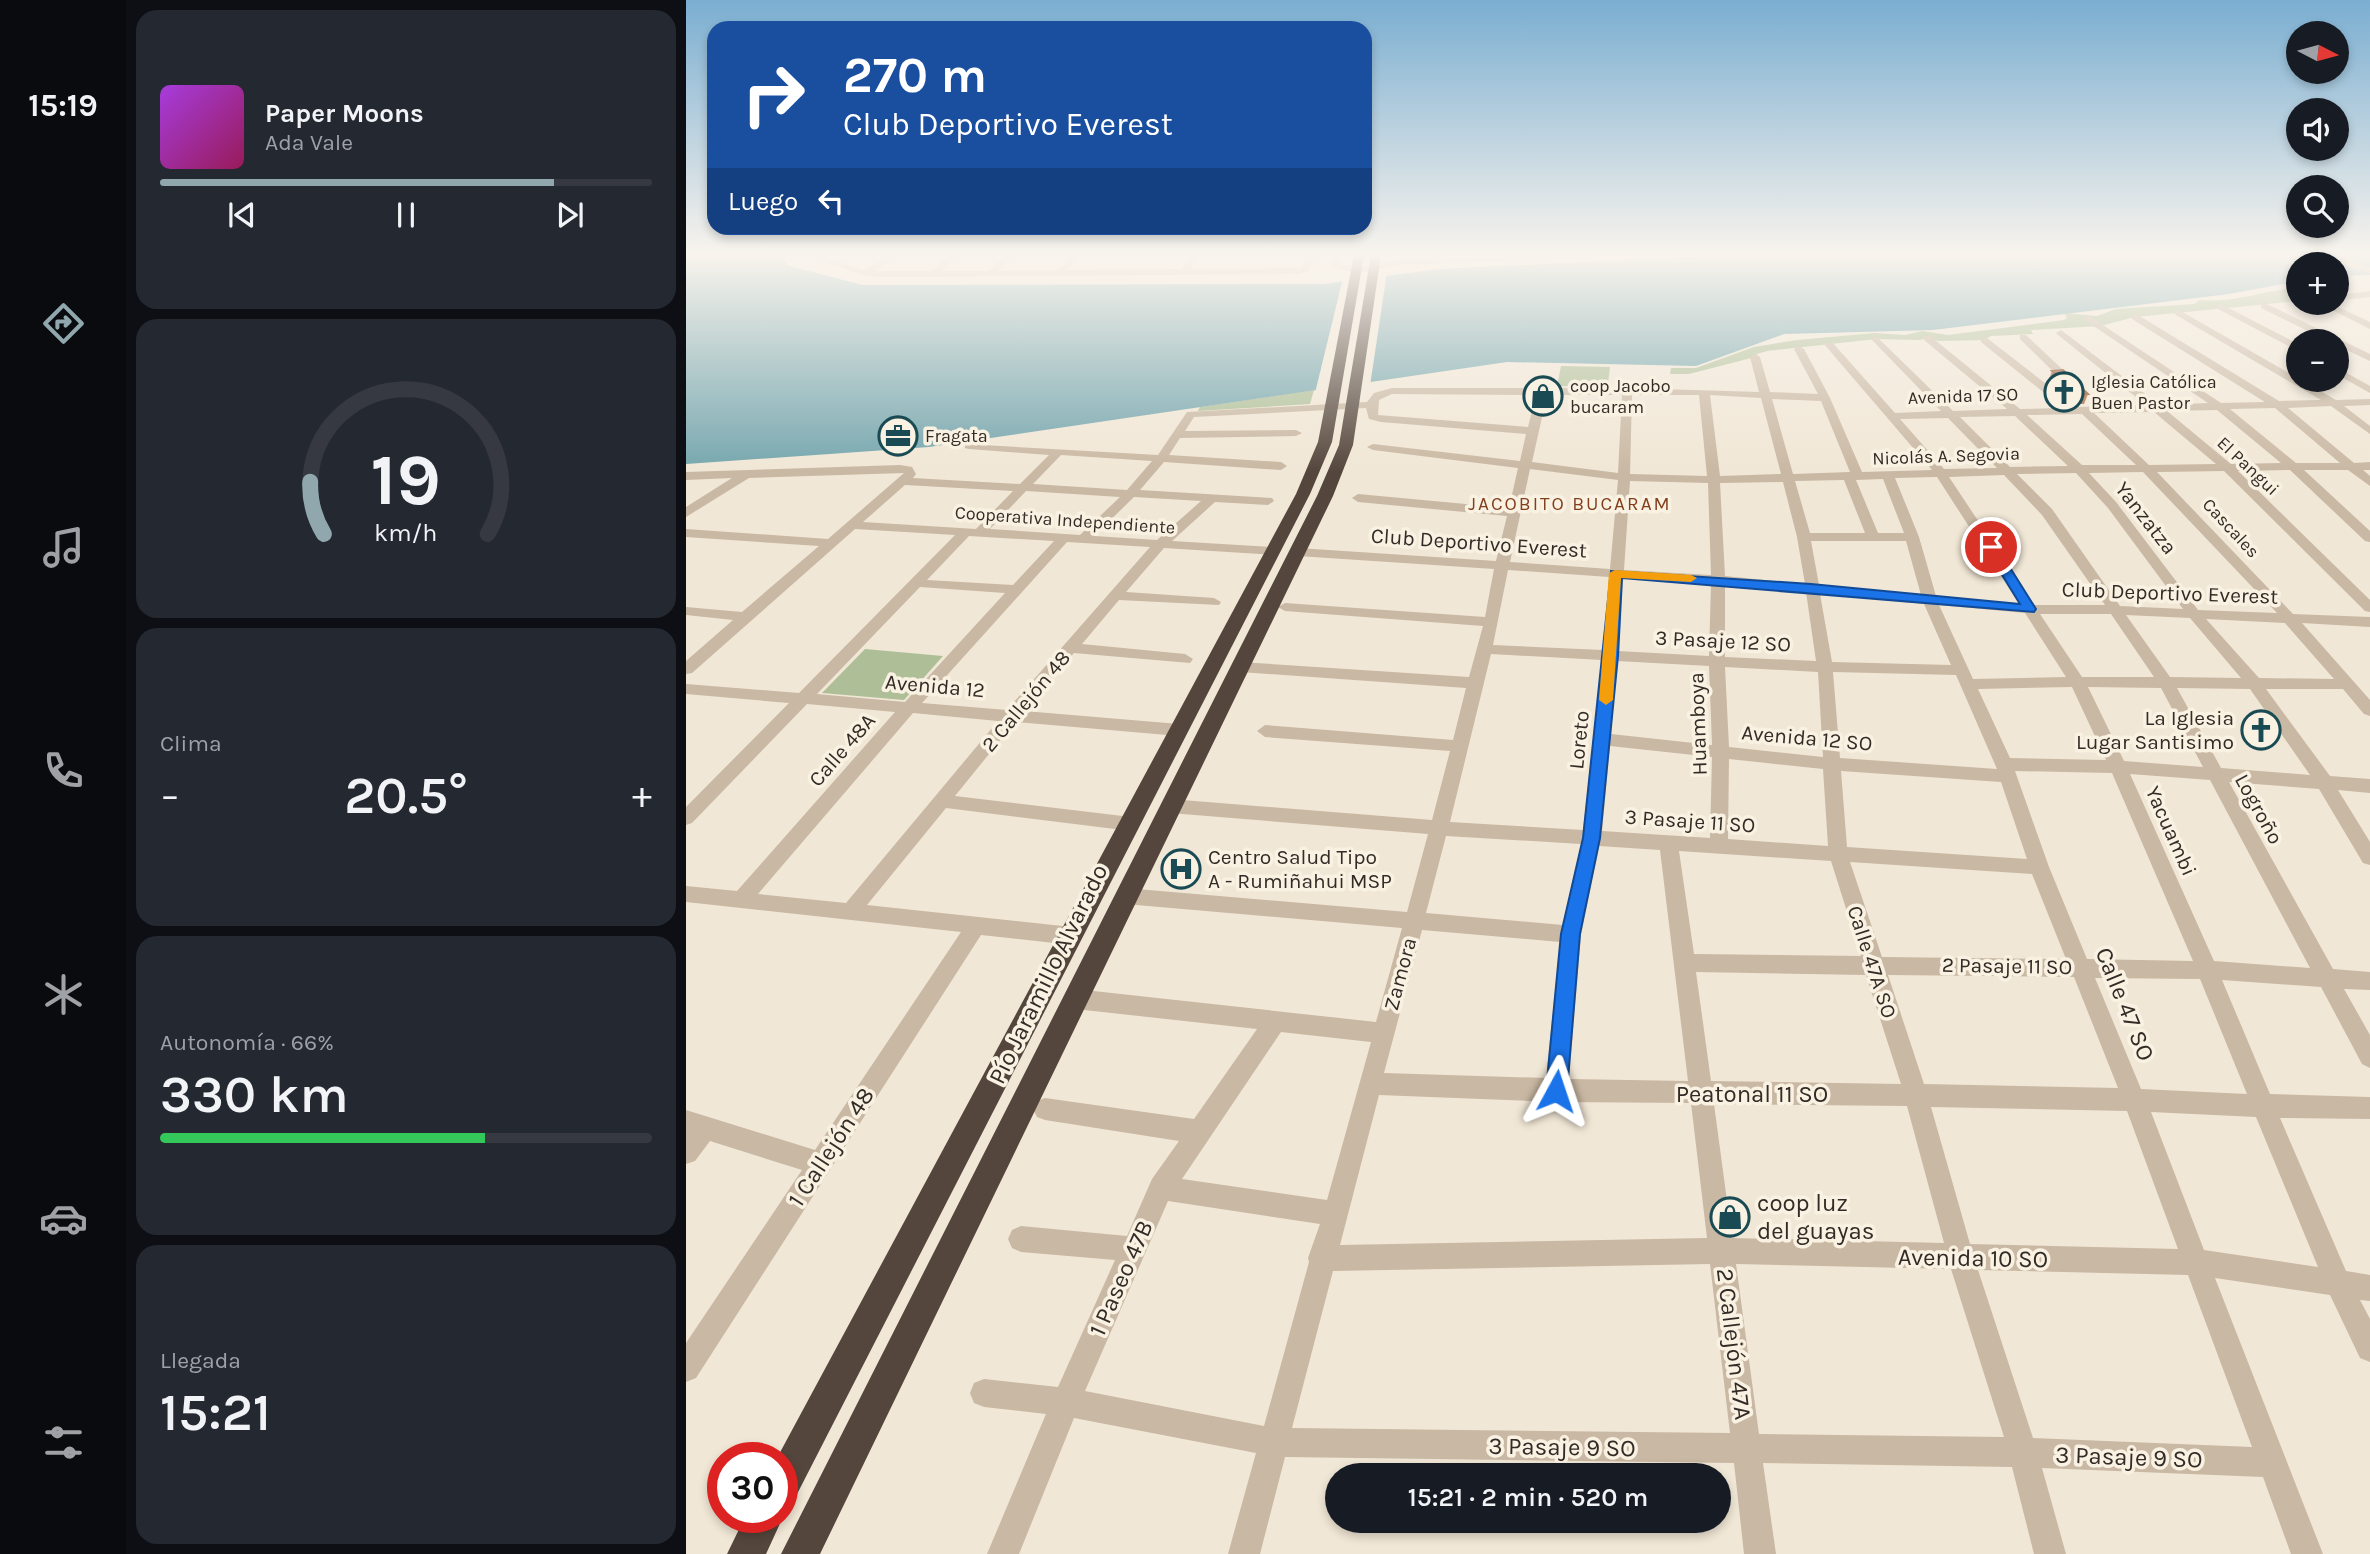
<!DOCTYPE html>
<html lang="es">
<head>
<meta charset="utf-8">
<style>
	:root { --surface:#171b24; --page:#242831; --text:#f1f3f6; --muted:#9ea1a6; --line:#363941; --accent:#90a7ae }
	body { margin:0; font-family:Karla,sans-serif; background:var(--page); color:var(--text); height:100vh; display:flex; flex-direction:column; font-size:26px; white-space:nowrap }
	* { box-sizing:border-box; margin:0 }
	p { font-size:23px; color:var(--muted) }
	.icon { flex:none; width:38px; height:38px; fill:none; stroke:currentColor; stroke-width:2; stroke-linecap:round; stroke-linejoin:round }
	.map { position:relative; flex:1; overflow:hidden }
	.panel { display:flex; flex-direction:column; gap:10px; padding:10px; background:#0d0f14; width:560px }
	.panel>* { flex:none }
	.hud { position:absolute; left:21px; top:21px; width:665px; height:214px; border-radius:21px; box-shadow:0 4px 10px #0003; background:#1a4fa0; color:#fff; overflow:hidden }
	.needle { width:46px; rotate:96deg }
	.controls { position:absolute; left:1600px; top:21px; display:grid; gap:14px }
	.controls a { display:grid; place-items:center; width:63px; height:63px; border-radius:50%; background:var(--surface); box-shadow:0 4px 10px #0003; font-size:35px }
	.speed { position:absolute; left:21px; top:1442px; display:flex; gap:14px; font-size:35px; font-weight:700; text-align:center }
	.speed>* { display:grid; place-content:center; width:91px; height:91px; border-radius:50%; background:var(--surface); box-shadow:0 4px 10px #0003; line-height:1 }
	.speed .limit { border:10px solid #d22; background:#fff; color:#111 }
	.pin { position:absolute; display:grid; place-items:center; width:60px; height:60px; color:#fff; margin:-30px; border:4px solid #fff; border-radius:50%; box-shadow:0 2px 7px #0007 }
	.me { position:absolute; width:77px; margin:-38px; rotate:5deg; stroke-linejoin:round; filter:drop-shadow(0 0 5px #0008) }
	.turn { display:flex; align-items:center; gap:24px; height:147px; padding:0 21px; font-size:32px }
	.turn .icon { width:91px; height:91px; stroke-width:2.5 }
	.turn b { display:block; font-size:49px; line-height:60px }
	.then { display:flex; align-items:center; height:66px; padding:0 21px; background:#0003; gap:14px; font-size:26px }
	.big { font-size:52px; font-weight:600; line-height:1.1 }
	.panel .card { flex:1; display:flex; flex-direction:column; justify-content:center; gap:10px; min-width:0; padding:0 24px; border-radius:21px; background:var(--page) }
	.panel .dial { align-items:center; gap:0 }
	.dial svg { height:182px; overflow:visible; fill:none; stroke:var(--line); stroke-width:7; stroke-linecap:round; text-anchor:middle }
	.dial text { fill:var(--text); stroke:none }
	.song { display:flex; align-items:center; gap:21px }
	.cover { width:84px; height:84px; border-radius:10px; background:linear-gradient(135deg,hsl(280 70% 55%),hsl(330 70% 35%)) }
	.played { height:7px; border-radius:4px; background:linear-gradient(90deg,var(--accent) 80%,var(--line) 80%) }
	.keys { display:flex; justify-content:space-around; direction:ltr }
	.heat { display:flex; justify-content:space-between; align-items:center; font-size:38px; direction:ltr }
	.charge { height:10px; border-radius:5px; background:linear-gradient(90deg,#34c759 66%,var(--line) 0) }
	.trip { position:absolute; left:639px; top:1463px; width:406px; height:70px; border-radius:35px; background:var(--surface); box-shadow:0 4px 10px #0003; font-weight:600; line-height:70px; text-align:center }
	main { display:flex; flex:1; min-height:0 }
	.dock { display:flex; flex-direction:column; width:126px; justify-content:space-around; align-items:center; background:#090b0e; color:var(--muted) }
	.dock .icon { width:49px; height:49px }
	.dock .on { color:var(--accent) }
	.dock b { font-size:32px; color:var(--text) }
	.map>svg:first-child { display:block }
	.green { fill:#aebf97 }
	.water { fill:#75a6ae }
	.pier { fill:#f1e7d6 }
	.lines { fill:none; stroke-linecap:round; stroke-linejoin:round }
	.minor { fill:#c9b8a3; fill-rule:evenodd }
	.highway { fill:#54463c; fill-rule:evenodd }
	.wall { fill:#ab5d35 }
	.building { fill:#c76c3e; stroke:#8b4c2b; stroke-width:2 }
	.route { fill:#1a73e8; stroke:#114b97; stroke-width:2 }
	.slow { fill:#f59e0b }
	.labels { text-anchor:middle; stroke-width:7; stroke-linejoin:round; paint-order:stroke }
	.far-poi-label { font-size:18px; fill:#332b25; stroke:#f9f1e2; text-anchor:start }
	.far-street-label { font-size:18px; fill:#332b25; stroke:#f9f1e2 }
	.far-neighbourhood-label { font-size:19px; letter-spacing:2px; fill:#833f1d; stroke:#f9f1e2 }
	.street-label { font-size:21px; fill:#332b25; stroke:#f9f1e2 }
	.poi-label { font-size:21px; fill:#332b25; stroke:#f9f1e2; text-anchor:end }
	.near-street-label { font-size:24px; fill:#332b25; stroke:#f9f1e2 }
	.near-poi-label { font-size:24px; fill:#332b25; stroke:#f9f1e2; text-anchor:start }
</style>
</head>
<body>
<main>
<nav class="dock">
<b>15:19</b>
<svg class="icon on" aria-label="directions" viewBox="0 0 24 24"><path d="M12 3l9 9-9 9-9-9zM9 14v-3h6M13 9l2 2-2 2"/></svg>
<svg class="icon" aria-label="music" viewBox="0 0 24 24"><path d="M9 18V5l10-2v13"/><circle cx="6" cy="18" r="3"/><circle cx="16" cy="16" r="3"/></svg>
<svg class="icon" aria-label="phone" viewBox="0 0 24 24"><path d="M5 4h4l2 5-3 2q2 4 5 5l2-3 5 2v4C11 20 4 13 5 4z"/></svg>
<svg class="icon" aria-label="climate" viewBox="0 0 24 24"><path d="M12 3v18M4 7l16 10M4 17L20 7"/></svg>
<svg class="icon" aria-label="car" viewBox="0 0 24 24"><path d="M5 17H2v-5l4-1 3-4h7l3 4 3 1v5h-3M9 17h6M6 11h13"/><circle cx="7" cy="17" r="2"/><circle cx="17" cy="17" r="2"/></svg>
<svg class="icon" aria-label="filters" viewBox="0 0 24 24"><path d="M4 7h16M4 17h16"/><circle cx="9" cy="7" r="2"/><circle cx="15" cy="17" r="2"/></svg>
</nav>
<section class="panel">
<div class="card">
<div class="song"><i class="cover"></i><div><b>Paper Moons</b><p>Ada Vale</p></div></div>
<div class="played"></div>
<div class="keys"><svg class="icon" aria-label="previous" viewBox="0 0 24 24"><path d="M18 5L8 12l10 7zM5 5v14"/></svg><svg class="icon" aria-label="pause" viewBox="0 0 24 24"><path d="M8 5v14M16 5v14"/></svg><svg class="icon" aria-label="next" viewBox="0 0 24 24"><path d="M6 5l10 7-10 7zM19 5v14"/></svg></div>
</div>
<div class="card dial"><svg viewBox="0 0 100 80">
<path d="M14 69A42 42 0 1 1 86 69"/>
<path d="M14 69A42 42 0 0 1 8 46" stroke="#90a7ae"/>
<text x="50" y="56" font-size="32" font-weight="700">19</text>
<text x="50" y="72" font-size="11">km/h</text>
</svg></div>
<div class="card"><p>Clima</p>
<div class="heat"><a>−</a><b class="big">20.5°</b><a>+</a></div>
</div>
<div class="card"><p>Autonomía · 66%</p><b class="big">330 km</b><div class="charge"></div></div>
<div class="card"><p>Llegada</p><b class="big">15:21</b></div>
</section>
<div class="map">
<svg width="1684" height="1554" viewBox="0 0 1684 1554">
	<rect width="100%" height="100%" fill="#f1e7d6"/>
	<path class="green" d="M1612,288V301L1449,317L1414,326L1345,330L1347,334L1305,336L1298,340L1253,341L1241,338L1234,340L1190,339L1081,351L1071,354L1069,357L1003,374H984L985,368H1010L1068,347L1111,340L1189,333L1219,335L1236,331L1262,335L1378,320L1381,318L1378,313L1411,316L1430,309L1508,304L1514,300C1548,303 1578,290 1612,288Z
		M875,366L924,367L922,383L907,382L906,387L871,386Z
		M628,390L624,404L512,411L514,407Z
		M179,649L257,656L218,700L136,693Z"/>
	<path class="water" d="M0,255H93L104,266L176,285L637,284L754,269L1045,255H1684V275L1650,276V264H1612V281L1543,294L1247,330L1098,334L1010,366L821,362L243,447L0,464Z"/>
	<path class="pier" d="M701,272L684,386L629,393L657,278Z"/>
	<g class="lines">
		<path class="minor" d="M119,255H131L179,270L203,255H213L189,271H245L264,255H273L256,271H302L320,255H329L312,271L372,270L385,255H393L381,270L496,269L504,255H512L505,269L613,268L616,267L621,255H629L623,271L613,274L196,277L177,275Z
			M646,255H654L652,263C671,270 692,267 710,260L911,255L907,257L711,265L679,272L661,271L645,266Z
			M1625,255H1638L1684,267V273Z
			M1684,291V297L1650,301V295Z
			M1632,303H1644L1684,322V329Z
			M1535,304L1612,344V351L1532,309L1530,307Z
			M1575,304H1581L1684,354V361L1650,345V341H1642L1575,308Z
			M1493,310L1650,400L1684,399V405L1658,406L1684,426V434L1645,406L1602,408L1668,463L1684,462V470H1677L1684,476V486L1662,470H1618L1684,531V542L1679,541L1604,470L1552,471L1684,600V612L1679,611L1538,471L1471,472L1607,614L1684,617V627L1616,623L1684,700V716L1678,714L1657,689H1580L1644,776L1684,779V793L1652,790L1684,842V865L1677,863L1633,789L1543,782L1647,969L1684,972V990L1658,989L1684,1035V1068L1676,1064L1635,987L1536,980L1584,1094L1684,1097V1119L1594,1118L1660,1271L1684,1275V1301L1674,1300L1684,1319V1362L1674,1358L1644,1295L1529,1278L1637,1554H1605L1577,1477L1356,1468L1380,1554H1348L1326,1467L1077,1463L1090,1554H1058L1048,1463L599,1457L574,1554H542L570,1453L388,1418L333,1554H301L360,1414L298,1407L288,1403L284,1393L288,1383L298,1379L372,1387L429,1260L335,1252L326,1248L322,1239L326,1230L335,1226L441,1236L466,1179L493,1141L359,1120L351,1117L347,1109L351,1101L359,1098L508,1119L571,1029L389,1009L381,1006L378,999L381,992L389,989L690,1022L716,928L439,904L432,902L429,896L432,890L439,888L721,912L742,834L484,813L478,811L475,806L478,801L484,799L746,820L764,751L579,737L571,731L579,725L767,740L780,688L554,672L546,667L554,662L783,677L797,626L599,611L592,607L599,603L799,617L808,569L612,556L605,552L612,548L810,561L821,516L672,502L666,498L672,494L823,508L832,468L687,450L681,447L687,444L834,461L840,434L695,422L683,419L680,408L508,417L499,431L610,430L616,433L610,436L494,438L483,455L595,462L601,466L595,470L478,462L454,490L586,498L588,501L582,505L529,502L486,541L588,547L595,551L588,555L478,548L440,592L528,598L535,602L533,605L433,600L396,644L499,654L507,659L504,663L388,653L338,711L493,724L501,730L499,734L493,736L329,722L269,796L445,817L451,819L454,824L451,829L445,831L260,808L181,905L386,927L393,930L396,936L393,942L386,945L295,935L10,1378L0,1382V1343L116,1170L24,1141L9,1161L0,1164V1110L129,1150L275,932L0,902V886L51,891L209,712L121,704L6,823L0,825V807L103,703L0,694V684L113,693L269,535L169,529L6,673L0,674V661L47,620L0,615V607L56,612L133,546L0,537V529L142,539L218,473L63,478L0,517V507L46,478L0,480V472L214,465L226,467L230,474L227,478L334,484L363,455L283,449L279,448V444L472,455L501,412L681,402L688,393L706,388H941L1073,392L1064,357L1069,354L1074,357L1084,392L1132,394L1108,349L1113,346L1118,349L1144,398L1176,472L1246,470L1138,344L1146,342L1209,413L1255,411L1187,341L1185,339L1190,336L1267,411L1321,409L1238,340V336H1244L1334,409L1377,408L1295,342V338H1301L1390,407L1460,405L1372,335L1370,333L1375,330L1474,405L1522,403L1400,321V317L1403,316L1535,403L1579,402L1446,319V315H1452L1593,401L1635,400L1490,315L1488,313ZM706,394L850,395L842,427L692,415L693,400ZM861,395H936L932,473L846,462ZM946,395H1013L1021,476L944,474ZM1024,395L1075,398L1095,474L1034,476ZM1086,399L1135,401L1164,472L1107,474ZM1589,408L1654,463H1610L1544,409ZM1531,410L1595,463L1545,464L1481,411ZM1468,412L1530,464L1463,465L1408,413ZM1396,414L1450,465H1396L1341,415ZM1329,416L1382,466L1324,467L1274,417ZM1262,418L1311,468L1258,469L1214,419ZM375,455L466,461L441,490L347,484ZM844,469L932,480L924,569L824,562ZM1457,472L1591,613L1512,610L1430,502L1403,473ZM1390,473L1422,508L1497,609L1434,606L1366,509L1331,474ZM1318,475L1356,515L1419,605H1348L1263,477ZM1251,477L1333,604L1250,596L1233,537L1209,478ZM1197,479L1218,533H1192L1170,480ZM1158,480L1179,533H1124L1109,481ZM944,481L1022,483L1025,575L938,570ZM1097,482L1111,537L1119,584L1039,576L1034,483ZM219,485L327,491L290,529L177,522ZM340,491L434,497L394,535L304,529ZM448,497L515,501L471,540L408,536ZM283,536L368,541L327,585L241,580ZM1125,541H1220L1235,595L1133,585ZM381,542L464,547L321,710L236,703ZM822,570L923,577L917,650L807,645ZM937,578L1025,584L1023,656L932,651ZM1039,585L1120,592L1130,661L1039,657ZM234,587L319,593L219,702L131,694ZM1134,594L1238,604L1265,665L1146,662ZM1253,605L1339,613L1380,677L1287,679ZM1354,614H1425L1468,677H1396ZM1440,615L1504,618L1555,678L1484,677ZM1520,619L1599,623L1648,679L1573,678ZM805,654L916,660L897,830L764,822ZM931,661L1023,666L1026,745L925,734ZM1039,667L1132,672L1137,757L1043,747ZM1147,672L1270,675L1311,769L1154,758ZM1386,687L1420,760L1324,758L1292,689ZM1402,687L1475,688L1517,767L1438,761ZM1491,688L1564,689L1624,775L1535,768ZM227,713L312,721L160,903L72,894ZM924,746L1026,757L1024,838L916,831ZM1043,759L1137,769L1142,846L1042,839ZM1155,771L1315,782L1341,859L1161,847ZM1329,771L1426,773L1507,961L1401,959L1363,867ZM1444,774L1524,780L1624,968L1528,961ZM760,836L895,844L877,925L740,913ZM913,846L974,850L1002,1081L883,1079L895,934ZM993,851L1145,861L1175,956L1008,954ZM1164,862L1346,874L1380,959L1196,957ZM736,930L874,942L860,1078L698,1073ZM1010,972L1180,975L1215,1084L1025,1081ZM1202,975L1388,977L1432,1088L1238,1084ZM1409,978L1514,979L1561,1094L1455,1089ZM595,1032L685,1042L641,1200L496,1179ZM693,1095L870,1102L1005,1103L1021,1238L654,1245ZM1028,1104L1221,1106L1258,1243L1046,1238ZM1245,1107L1441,1111L1492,1249L1284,1244ZM1465,1112L1570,1117L1632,1267L1518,1250ZM482,1201L634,1224L622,1258L623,1262L578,1426L399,1391ZM1024,1264L1044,1433L606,1428L647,1271ZM1050,1264L1265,1269L1318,1437L1073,1434ZM1292,1270L1502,1275L1566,1447L1347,1438Z
			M1334,335H1340L1391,383V387H1383L1334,339Z
			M1650,367L1684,386V393L1650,374Z"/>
		<path class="highway" d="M668,255H678L646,442L624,494L109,1498L96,1503V1458H91L610,494L632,442Z
			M685,255H695L667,445L647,496L134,1554H95L631,496L653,445Z
			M96,1514L97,1517L80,1554H41L59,1517H96Z"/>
	</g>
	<path class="wall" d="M1366,371L1402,394L1398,404H1391L1362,382Z"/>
	<path class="building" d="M1377,370L1402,394H1396L1366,371Z"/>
	<linearGradient id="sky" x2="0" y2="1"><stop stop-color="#7aaed1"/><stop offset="0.54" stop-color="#f9f4ed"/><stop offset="1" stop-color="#f9f4ed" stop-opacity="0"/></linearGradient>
	<rect width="1684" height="472" fill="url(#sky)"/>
	<path class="route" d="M1305,543L1311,547L1350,609L1348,612L936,578L932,656L914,838L894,934L881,1091L878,1098L870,1101L863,1098L860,1091L875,934L897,838L925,571L1125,584L1334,604L1299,547Z"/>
	<path class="slow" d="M929,570L1005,575L1011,578L1005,582L935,578L927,700L920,705L913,700L923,573Z"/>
	<defs>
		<g id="church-ring" transform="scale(2.0125)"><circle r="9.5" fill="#f9f1e2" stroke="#1a4b55" stroke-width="1.5"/><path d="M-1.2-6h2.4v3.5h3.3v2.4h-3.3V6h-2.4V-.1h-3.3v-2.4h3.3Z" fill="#1a4b55"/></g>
		<g id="shop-ring" transform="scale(2.0125)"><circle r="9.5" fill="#f9f1e2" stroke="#1a4b55" stroke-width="1.5"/><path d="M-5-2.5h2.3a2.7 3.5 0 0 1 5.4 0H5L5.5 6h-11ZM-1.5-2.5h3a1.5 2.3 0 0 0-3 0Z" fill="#1a4b55"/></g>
		<g id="office-ring" transform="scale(2.0125)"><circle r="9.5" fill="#f9f1e2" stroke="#1a4b55" stroke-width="1.5"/><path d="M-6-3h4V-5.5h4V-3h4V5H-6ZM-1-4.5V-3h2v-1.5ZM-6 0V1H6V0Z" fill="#1a4b55"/></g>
		<g id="hospital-ring" transform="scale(2.0125)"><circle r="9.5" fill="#f9f1e2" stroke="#1a4b55" stroke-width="1.5"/><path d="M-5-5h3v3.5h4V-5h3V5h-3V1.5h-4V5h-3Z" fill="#1a4b55"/></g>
	</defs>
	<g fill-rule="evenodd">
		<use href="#church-ring" x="1378" y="392"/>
		<use href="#shop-ring" x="857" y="396"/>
		<use href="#office-ring" x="212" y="436"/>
		<use href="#church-ring" x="1575" y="730"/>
		<use href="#hospital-ring" x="495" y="869"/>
		<use href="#shop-ring" x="1044" y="1217"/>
	</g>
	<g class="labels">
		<g class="far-poi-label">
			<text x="1405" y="388">Iglesia Católica<tspan x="1405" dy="21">Buen Pastor</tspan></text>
			<text x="884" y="392">coop Jacobo<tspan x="884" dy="21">bucaram</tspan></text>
			<text x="239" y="442">Fragata</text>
		</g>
		<g class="far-street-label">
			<text transform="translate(1277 396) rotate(-2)" y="6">Avenida 17 SO</text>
			<text transform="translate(1260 456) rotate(-2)" y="6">Nicolás A. Segovia</text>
			<text transform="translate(1562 466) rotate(43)" y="6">El Pangui</text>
			<text transform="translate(379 520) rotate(4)" y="6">Cooperativa Independiente</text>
			<text transform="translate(1545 528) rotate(47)" y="6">Cascales</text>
		</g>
		<g class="far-neighbourhood-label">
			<text x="884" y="510">JACOBITO BUCARAM</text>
		</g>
		<g class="street-label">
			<text transform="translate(1460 518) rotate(52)" y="7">Yanzatza</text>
			<text transform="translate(793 543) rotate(4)" y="7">Club Deportivo Everest</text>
			<text transform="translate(1484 593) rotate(2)" y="7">Club Deportivo Everest</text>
			<text transform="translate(1037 641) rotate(3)" y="7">3 Pasaje 12 SO</text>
			<text transform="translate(249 686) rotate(5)" y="7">Avenida 12</text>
			<text transform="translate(340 701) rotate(-50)" y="7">2 Callejón 48</text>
			<text transform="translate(1012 724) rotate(-92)" y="7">Huamboya</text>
			<text transform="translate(1121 738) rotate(5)" y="7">Avenida 12 SO</text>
			<text transform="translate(893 740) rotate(-84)" y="7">Loreto</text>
			<text transform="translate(156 750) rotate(-49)" y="7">Calle 48A</text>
			<text transform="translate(1573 809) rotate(61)" y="7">Logroño</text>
			<text transform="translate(1004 821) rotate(4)" y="7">3 Pasaje 11 SO</text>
			<text transform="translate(1485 831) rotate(66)" y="7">Yacuambi</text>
			<text transform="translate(1186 962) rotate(72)" y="7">Calle 47A SO</text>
			<text transform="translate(1321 966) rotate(1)" y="7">2 Pasaje 11 SO</text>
			<text transform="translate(714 974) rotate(-75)" y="7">Zamora</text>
		</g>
		<g class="poi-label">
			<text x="1548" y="725">La Iglesia<tspan x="1548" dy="24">Lugar Santisimo</tspan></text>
			<text x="522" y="864" text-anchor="start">Centro Salud Tipo<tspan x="522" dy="24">A - Rumiñahui MSP</tspan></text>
		</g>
		<g class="near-street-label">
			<text transform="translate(362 974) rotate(-64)" y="8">Pío Jaramillo Alvarado</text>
			<text transform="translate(1439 1004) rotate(68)" y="8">Calle 47 SO</text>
			<text x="1066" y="1102">Peatonal 11 SO</text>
			<text transform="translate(145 1147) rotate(-57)" y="8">1 Callejón 48</text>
			<text transform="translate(1287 1258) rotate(1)" y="8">Avenida 10 SO</text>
			<text transform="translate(435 1278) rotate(-66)" y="8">1 Paseo 47B</text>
			<text transform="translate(1048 1344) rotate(83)" y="8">2 Callejón 47A</text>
			<text transform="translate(876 1447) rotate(1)" y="8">3 Pasaje 9 SO</text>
			<text transform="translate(1443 1457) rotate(2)" y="8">3 Pasaje 9 SO</text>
		</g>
		<g class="near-poi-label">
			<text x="1071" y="1211">coop luz<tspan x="1071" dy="28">del guayas</tspan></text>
		</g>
	</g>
</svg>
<div class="controls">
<a><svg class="needle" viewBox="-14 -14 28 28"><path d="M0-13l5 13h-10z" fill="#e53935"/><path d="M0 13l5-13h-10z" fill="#9ea1a6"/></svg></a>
<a><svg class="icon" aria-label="sound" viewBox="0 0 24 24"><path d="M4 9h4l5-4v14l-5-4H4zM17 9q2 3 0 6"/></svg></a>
<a><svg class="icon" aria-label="search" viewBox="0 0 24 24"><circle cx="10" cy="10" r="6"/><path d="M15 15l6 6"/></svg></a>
<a>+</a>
<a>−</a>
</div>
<div class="speed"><div class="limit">30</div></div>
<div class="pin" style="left:1305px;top:547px;background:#d93025"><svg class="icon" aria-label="arrive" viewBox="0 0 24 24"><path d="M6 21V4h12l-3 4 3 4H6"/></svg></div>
<svg class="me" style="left:870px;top:1091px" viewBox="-20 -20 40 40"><path d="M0-17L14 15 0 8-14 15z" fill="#1a73e8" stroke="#fff" stroke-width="4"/></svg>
<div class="trip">15:21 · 2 min · 520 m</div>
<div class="hud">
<div class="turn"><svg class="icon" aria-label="right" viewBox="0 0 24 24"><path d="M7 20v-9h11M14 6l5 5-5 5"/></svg><div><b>270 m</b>Club Deportivo Everest</div></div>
<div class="then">Luego<svg class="icon" aria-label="left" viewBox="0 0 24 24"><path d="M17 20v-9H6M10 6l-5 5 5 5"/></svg></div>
</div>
</div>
</main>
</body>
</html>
